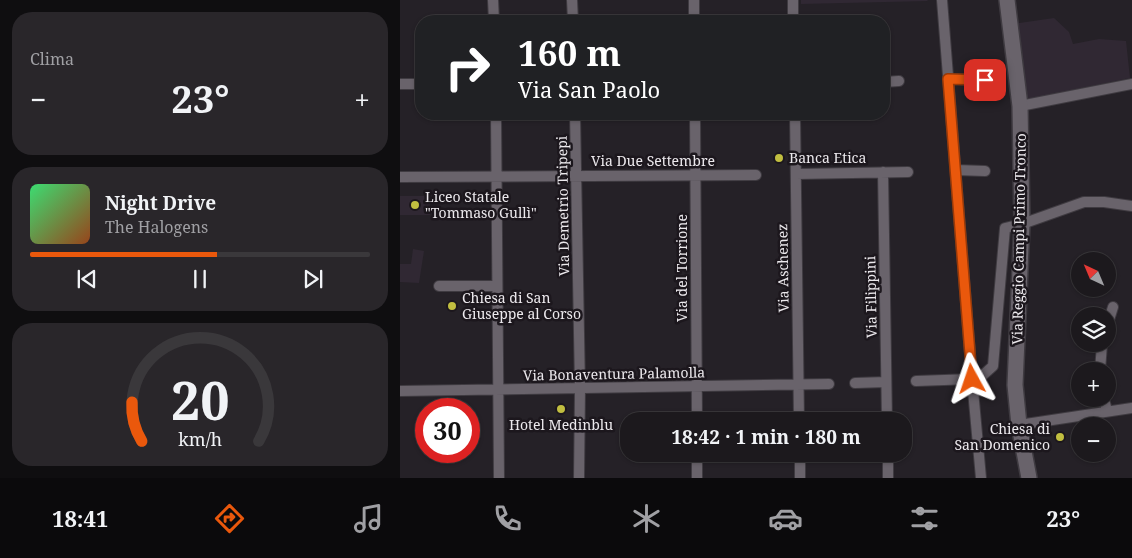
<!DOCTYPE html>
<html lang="it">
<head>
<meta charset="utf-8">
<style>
	:root { --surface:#1c191d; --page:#29262a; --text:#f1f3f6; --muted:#a0a0a4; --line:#3a383b; --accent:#ea580c }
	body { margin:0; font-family:"Noto Serif",serif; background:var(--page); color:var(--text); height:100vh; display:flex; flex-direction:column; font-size:19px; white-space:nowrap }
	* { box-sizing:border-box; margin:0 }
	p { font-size:16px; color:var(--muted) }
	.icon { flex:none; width:28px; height:28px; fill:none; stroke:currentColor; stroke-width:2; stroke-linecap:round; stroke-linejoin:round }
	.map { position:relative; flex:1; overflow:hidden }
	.sheet { display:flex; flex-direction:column; gap:12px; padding:12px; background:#0f0e10; width:400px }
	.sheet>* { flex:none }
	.banner { position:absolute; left:15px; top:15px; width:475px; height:105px; border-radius:20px; box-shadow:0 1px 4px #0004,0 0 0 1px var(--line); background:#202124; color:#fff; overflow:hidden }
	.needle { width:32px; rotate:316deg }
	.fabs { position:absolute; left:671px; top:252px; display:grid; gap:10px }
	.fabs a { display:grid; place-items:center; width:45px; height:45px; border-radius:50%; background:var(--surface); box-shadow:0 1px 4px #0004,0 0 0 1px var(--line); font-size:25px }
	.speed { position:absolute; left:15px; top:398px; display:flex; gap:10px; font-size:25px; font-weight:700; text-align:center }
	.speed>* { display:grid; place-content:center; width:65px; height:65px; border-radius:50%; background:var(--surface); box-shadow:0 1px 4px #0004,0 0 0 1px var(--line); line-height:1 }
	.speed .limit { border:8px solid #d22; background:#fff; color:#111 }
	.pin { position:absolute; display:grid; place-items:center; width:42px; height:42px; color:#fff; margin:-21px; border-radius:10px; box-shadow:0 2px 8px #0006 }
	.me { position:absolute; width:55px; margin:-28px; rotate:355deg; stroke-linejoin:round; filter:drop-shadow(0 0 4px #0008) }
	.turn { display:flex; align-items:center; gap:18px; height:105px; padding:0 20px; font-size:22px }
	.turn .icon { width:65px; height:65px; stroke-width:2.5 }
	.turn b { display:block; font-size:35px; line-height:42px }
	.big { font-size:38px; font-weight:700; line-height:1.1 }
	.sheet .card { flex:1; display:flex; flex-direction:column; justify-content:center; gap:8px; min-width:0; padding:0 18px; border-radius:20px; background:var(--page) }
	.sheet .dial { align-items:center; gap:0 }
	.dial svg { height:130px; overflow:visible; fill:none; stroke:var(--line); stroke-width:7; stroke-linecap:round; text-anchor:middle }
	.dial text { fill:var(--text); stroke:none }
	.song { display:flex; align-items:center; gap:15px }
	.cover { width:60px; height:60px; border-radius:8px; background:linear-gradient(135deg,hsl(140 70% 55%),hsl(20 70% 35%)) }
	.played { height:5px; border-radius:2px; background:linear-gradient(90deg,var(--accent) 55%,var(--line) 55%) }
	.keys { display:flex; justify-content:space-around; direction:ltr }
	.heat { display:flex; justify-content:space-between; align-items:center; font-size:28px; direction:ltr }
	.trip { position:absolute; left:220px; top:412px; width:292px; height:50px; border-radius:20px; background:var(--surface); box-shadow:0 1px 4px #0004,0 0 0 1px var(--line); font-weight:700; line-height:50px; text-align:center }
	.menu { display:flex; height:80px; justify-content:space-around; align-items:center; background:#0b0a0c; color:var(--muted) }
	.menu .icon { width:35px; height:35px }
	.menu .on { color:var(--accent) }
	.menu b { font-size:22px; color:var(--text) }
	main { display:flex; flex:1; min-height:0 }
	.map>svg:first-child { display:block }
	.built { fill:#302833 }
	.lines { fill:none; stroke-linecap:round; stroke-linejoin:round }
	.street-casing { stroke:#3f3b41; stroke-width:12 }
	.secondary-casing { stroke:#3f3b41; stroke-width:18 }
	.street { stroke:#69636b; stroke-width:10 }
	.secondary { stroke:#69636b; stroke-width:15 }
	.route-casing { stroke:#983908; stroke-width:12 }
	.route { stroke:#ea580c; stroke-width:9 }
	.poi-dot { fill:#c1be40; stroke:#1c171d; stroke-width:2 }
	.labels { text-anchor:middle; stroke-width:5; stroke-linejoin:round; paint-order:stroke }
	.poi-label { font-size:14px; fill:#ece9ed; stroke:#1c171d; text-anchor:start }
	.street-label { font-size:14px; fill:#ece9ed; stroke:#1c171d }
</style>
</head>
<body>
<main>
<section class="sheet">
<div class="card"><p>Clima</p>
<div class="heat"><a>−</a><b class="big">23°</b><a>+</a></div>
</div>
<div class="card">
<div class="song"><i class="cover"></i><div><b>Night Drive</b><p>The Halogens</p></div></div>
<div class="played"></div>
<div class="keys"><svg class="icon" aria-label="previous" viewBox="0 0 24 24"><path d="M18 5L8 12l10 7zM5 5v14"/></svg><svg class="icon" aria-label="pause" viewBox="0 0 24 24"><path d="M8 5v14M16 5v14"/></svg><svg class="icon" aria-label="next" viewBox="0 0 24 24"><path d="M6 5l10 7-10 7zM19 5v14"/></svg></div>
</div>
<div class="card dial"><svg viewBox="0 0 100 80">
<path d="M14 69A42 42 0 1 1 86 69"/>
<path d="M14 69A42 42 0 0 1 8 45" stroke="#ea580c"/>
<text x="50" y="56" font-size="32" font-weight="700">20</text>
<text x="50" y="72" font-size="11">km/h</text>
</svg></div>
</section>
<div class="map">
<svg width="732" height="478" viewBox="0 0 732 478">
	<rect width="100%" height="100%" fill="#252127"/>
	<path class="built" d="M401,0H527L528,1L401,4Z
		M654,18L669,32L673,44L699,39L726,41L730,78L624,100L613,24Z
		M0,196H30V215H0Z
		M13,249L24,251L19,283L0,282V264H11Z"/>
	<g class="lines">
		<g class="street-casing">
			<path id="street" d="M93,0L94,21
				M172,0L173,21
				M294,0V21
				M393,0V21
				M542,0L572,379L581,478
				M548,79L585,80
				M484,82L499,81
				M0,84H21
				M620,106L732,84
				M96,114L99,478
				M175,114L180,388L179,478
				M295,114L297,421
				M395,114L399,421
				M556,170L585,171
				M483,172L487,421
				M396,174L508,172
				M0,177L356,175
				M39,286H97
				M708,323L713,307
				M700,371L702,344
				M516,381L572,379L583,375L593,366L605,228L622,224L684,202H704L732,206
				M455,383L486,382
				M0,391L429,384
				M704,399L707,411
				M619,425L732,408
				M297,454V478
				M400,454V478
				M488,454V478"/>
		</g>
		<g class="secondary-casing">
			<path id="secondary" d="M607,0L620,106L622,224L615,385L619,425L629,478"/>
		</g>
		<use href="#street" class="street"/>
		<use href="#secondary" class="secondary"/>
	</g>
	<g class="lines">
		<g class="route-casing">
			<path id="route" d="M572,379L548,79L585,80"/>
		</g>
		<use href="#route" class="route"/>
	</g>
	<g class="poi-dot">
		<circle cx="379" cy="158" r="5"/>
		<circle cx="15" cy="205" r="5"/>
		<circle cx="52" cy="306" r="5"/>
		<circle cx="161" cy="409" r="5"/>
		<circle cx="660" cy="437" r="5"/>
	</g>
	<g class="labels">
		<g class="poi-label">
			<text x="389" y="163">Banca Etica</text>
			<text x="25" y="202">Liceo Statale<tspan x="25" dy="16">"Tommaso Gullì"</tspan></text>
			<text x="62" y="303">Chiesa di San<tspan x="62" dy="16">Giuseppe al Corso</tspan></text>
			<text x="161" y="430" text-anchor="middle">Hotel Medinblu</text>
			<text x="650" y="434" text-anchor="end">Chiesa di<tspan x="650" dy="16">San Domenico</tspan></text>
		</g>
		<g class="street-label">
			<text x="253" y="166">Via Due Settembre</text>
			<text transform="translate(163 206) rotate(-91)" y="5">Via Demetrio Tripepi</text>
			<text transform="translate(619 239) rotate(-89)" y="5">Via Reggio Campi Primo Tronco</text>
			<text transform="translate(282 268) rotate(-90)" y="5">Via del Torrione</text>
			<text transform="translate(383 268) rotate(-91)" y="5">Via Aschenez</text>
			<text transform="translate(471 297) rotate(-91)" y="5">Via Filippini</text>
			<text transform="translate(214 374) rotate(-1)" y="5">Via Bonaventura Palamolla</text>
		</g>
	</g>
</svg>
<div class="fabs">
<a><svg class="needle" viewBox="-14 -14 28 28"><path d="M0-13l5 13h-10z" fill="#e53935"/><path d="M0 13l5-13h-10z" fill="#a0a0a4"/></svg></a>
<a><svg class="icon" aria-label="layers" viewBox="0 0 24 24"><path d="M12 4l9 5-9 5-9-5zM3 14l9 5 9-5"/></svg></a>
<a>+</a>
<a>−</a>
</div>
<div class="speed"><div class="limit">30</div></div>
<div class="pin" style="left:585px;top:80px;background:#d93025"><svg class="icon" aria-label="arrive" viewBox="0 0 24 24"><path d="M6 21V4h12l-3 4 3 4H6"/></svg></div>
<svg class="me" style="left:572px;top:379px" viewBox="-20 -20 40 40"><path d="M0-17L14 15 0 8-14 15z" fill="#ea580c" stroke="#fff" stroke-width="4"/></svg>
<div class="trip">18:42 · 1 min · 180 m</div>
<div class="banner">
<div class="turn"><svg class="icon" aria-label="right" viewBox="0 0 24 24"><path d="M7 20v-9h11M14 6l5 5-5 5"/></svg><div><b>160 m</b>Via San Paolo</div></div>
</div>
</div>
</main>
<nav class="menu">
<b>18:41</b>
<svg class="icon on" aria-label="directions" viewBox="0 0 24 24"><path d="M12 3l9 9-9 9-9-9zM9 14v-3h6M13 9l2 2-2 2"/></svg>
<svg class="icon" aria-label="music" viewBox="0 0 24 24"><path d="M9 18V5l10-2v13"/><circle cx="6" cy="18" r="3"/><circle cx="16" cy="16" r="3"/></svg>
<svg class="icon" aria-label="phone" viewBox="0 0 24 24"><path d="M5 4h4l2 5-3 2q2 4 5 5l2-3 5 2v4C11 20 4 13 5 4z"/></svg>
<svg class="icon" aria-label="climate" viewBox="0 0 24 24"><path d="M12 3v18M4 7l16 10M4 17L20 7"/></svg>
<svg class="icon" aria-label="car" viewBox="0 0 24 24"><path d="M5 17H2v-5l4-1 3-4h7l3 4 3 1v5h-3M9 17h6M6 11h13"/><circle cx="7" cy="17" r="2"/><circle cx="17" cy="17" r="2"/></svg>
<svg class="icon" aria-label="filters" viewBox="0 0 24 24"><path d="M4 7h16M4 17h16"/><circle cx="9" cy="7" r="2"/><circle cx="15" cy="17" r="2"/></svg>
<b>23°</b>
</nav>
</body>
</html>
